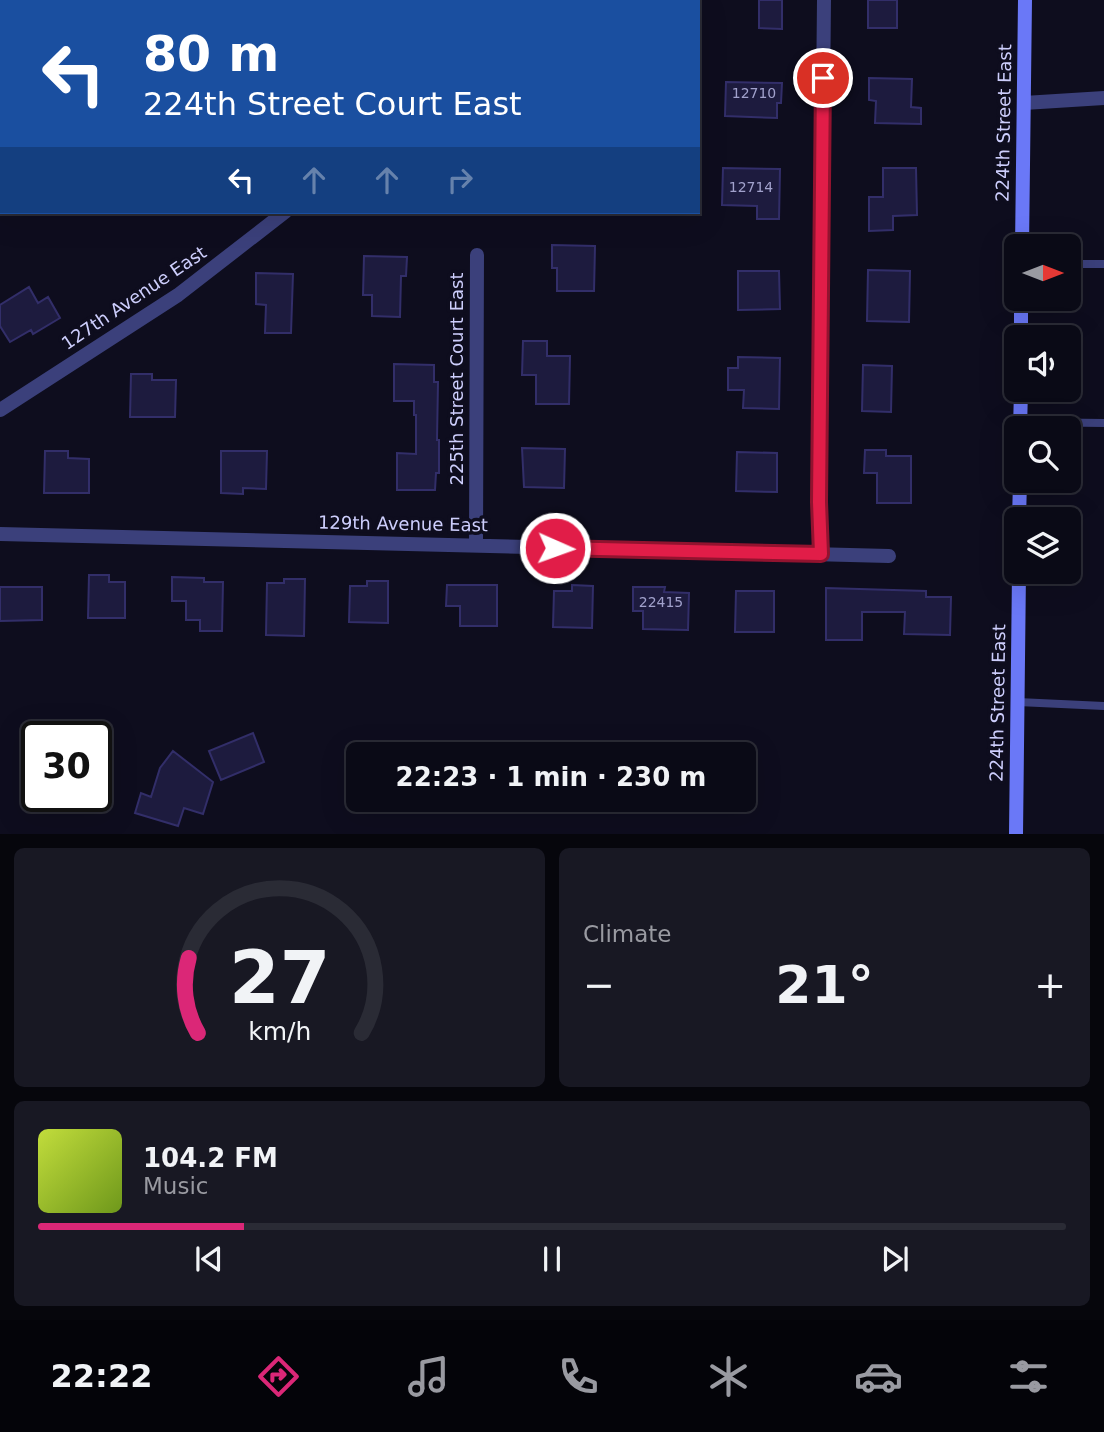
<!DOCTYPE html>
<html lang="en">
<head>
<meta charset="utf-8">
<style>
	:root { --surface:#0a0a16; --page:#181823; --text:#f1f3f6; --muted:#999aa1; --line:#2a2b35; --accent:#db2777 }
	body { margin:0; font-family:"DejaVu Sans",sans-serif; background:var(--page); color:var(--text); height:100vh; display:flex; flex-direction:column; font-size:26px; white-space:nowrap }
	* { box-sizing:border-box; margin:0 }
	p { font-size:23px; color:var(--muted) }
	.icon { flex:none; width:38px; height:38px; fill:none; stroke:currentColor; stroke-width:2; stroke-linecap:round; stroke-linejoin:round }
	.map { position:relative; height:834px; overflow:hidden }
	.drawer { display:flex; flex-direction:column; gap:14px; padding:14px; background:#06060c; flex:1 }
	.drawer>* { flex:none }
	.banner { position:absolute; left:0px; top:0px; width:700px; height:214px; box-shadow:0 7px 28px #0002,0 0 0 2px var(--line); background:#1a4fa0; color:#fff; overflow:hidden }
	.needle { width:46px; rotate:90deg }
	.buttons { position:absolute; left:1004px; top:234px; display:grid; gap:14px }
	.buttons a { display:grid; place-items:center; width:77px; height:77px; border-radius:10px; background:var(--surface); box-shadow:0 7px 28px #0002,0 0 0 2px var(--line); font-size:35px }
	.speed { position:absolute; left:21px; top:721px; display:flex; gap:14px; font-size:35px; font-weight:700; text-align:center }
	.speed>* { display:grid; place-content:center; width:91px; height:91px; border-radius:50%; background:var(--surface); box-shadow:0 7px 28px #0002,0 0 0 2px var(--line); line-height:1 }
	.speed .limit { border:4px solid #111; border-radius:10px; background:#fff; color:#111 }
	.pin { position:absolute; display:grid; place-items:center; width:60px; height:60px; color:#fff; margin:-30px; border:4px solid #fff; border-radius:50%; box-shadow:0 2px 7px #0007 }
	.me { position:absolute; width:77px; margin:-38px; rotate:92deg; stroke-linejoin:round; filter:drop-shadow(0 0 5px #0008) }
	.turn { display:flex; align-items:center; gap:24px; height:147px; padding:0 28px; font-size:32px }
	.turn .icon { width:91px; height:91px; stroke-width:2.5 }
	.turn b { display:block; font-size:49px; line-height:60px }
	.lanes { display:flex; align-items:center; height:66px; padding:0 28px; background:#0003; justify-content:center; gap:35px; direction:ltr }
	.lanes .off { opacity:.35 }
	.big { font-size:52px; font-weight:700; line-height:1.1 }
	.drawer .widget { flex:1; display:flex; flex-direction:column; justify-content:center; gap:10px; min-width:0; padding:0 24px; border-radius:10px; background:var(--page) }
	.drawer .dial { align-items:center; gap:0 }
	.dial svg { height:182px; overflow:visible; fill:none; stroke:var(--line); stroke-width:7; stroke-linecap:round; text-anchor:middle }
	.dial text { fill:var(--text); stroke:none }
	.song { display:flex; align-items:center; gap:21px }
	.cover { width:84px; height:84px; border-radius:10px; background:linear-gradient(135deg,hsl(70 70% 55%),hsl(80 70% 35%)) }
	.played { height:7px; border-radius:4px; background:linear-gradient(90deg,var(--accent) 20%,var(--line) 20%) }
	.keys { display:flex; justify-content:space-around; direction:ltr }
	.heat { display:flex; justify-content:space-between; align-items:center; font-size:38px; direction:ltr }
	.drawer .tiles { flex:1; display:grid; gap:14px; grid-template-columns:1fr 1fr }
	.widget:last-child { grid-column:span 2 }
	.trip { position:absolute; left:346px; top:742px; width:410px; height:70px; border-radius:10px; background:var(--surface); box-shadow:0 7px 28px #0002,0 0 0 2px var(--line); font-weight:700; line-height:70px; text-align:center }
	.dock { display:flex; height:112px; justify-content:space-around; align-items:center; background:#040409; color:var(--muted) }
	.dock .icon { width:49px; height:49px }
	.dock .selected { color:var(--accent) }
	.dock b { font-size:32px; color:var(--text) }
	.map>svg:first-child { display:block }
	.building { fill:#1d1b3e; stroke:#322e69; stroke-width:2 }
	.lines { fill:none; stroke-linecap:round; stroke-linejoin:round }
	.service { stroke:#3b407b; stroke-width:8 }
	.minor { stroke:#3b407b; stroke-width:14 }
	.secondary { stroke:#6a78f7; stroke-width:14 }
	.rail { stroke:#0de9e4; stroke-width:5; stroke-dasharray:10 9; stroke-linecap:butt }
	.route-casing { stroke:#92132f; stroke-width:18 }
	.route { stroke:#e11d48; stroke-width:12 }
	.labels { text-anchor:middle; stroke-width:7; stroke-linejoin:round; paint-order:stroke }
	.number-label { font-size:14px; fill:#a1a1cc }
	.street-label { font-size:18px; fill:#cdcefc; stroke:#0e0d1e }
</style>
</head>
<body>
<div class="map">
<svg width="1104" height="834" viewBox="0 0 1104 834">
	<rect width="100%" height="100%" fill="#0e0d1e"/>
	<path class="building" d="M759,0H782V29L759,28Z
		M868,0H897V28H868Z
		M869,78L912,79L911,107L921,108V124L875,123L876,101L869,100Z
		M726,82L782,83L781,103H777V118L725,116Z
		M723,168L780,169L779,219H757V206L722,205Z
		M883,168H916L917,215L893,216V230L869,231V197H883Z
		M552,245L595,246L594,291H557V268H552Z
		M364,256L407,257L406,276H401L400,317L372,316V295H363Z
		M868,270L910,271L909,322L867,321Z
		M738,271H779L780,309L738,310Z
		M256,273L293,274L291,333H265L266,305L256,304Z
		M29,287L38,303L48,297L60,318L33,334L31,330L10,342L0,326V305Z
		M523,341H547V356H570L569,404H536V375H522Z
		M738,357L780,358L779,409L743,408L744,390H728V368H738Z
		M394,364L434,365V382H438L437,440H439V473H436L435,490H397V453L416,454V415H414V401H394Z
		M863,365L892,366L891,412L862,411Z
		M131,374H152V380H176L175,417H130Z
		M522,448L565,449L564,488L524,487Z
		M865,450H886V456H911V503H877V473H864Z
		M45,451H68V458L89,459V493H44Z
		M221,451H267L266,489L243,488V494L221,493Z
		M737,452L777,453V492L736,491Z
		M89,575H109V582H125V618H88Z
		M172,577L204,578V582H223L222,631H200V620H186V601H172Z
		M284,579H305L304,636L266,635L267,583H284Z
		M367,581H388V623L349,622L350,586H367Z
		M447,585H497V626H460V606H446Z
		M572,585L593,586L592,628L553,627L554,591H572Z
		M0,587H42V620L0,621Z
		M633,587H665L664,592L689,593L688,630L643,629V611H633Z
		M826,588L926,591V597H951L950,635L904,634L905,612H862V640H826Z
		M736,591H774V632H735Z
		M253,733L264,762L221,780L209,751Z
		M173,751L213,782L203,814L184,808L178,826L135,813L141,793L151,797L160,768Z"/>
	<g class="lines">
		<path class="service" d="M1069,264H1104
			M1020,422L1104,423
			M1018,702L1104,706"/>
		<path class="minor" d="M486,2L488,0
			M1024,103L1104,98
			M0,410L178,295L285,212
			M0,534L889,556
			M476,545L477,255
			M821,554L819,502L824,0"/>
		<path class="secondary" d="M1022,247L1025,0
			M1021,338V299
			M1020,429L1021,390
			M1019,520L1020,481
			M1016,834L1019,572"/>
		<path class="rail" d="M181,2L182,0
			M0,146L2,145"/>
	</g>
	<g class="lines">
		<g class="route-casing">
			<path id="route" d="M555,548L821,554L819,502L823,78"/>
		</g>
		<use href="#route" class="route"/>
	</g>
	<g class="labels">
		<g class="number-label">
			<text x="754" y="98">12710</text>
			<text x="751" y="192">12714</text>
			<text x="661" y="607">22415</text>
		</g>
		<g class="street-label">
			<text transform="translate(1004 123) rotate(-89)" y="6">224th Street East</text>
			<text transform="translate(134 298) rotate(-34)" y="6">127th Avenue East</text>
			<text transform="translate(457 379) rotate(-90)" y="6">225th Street Court East</text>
			<text transform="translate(403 524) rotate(1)" y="6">129th Avenue East</text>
			<text transform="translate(998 703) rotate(-89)" y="6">224th Street East</text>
		</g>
	</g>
</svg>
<div class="buttons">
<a><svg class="needle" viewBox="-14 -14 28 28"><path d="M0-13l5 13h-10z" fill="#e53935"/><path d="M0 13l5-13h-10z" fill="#999aa1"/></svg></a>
<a><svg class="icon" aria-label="sound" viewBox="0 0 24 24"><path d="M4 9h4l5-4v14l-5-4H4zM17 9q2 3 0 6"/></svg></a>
<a><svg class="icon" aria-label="search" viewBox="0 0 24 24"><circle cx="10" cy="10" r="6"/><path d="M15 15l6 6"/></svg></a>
<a><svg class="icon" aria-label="layers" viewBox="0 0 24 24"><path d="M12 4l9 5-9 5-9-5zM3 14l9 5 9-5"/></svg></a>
</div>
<div class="speed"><div class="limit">30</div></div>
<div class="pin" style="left:823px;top:78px;background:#d93025"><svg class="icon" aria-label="arrive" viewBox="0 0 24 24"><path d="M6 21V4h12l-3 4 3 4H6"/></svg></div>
<svg class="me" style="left:555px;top:548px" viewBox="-20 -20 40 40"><circle r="17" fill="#e11d48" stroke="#fff" stroke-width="3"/><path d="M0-11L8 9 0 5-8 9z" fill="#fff"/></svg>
<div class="trip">22:23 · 1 min · 230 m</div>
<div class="banner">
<div class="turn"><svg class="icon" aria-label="left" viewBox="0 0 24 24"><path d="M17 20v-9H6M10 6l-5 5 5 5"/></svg><div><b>80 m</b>224th Street Court East</div></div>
<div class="lanes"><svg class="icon" aria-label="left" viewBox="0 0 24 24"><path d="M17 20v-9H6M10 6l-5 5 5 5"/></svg><svg class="icon off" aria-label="ahead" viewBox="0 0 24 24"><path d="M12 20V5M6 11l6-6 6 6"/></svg><svg class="icon off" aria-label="ahead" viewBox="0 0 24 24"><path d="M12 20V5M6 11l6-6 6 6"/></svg><svg class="icon off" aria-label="right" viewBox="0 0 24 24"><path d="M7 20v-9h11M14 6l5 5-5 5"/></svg></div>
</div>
</div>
<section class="drawer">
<div class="tiles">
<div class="widget dial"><svg viewBox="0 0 100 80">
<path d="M14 69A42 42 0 1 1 86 69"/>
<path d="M14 69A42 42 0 0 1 10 36" stroke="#db2777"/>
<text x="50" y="56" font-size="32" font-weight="700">27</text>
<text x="50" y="72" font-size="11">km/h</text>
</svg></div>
<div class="widget"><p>Climate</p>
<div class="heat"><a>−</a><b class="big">21°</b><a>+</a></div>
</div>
<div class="widget">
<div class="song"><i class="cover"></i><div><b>104.2 FM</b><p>Music</p></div></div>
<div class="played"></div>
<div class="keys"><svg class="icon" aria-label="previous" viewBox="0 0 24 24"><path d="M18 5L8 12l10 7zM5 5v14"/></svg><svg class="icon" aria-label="pause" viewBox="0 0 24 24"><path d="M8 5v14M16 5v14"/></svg><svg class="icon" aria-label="next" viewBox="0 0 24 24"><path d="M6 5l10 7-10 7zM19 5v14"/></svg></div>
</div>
</div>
</section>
<nav class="dock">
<b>22:22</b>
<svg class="icon selected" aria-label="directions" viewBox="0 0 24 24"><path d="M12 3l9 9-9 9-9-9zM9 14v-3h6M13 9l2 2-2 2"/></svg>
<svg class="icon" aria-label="music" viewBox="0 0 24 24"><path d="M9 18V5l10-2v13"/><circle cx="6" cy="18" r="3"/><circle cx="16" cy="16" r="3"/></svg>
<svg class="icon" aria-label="phone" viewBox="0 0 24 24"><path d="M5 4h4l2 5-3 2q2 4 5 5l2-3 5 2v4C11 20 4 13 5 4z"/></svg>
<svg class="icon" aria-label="climate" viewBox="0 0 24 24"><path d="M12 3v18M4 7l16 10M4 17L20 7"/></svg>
<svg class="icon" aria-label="car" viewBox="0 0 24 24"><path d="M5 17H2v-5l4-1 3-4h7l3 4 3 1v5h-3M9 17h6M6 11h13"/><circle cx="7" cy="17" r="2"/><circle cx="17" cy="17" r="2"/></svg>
<svg class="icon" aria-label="filters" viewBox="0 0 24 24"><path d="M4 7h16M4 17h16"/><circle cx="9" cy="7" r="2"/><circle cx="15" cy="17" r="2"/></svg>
</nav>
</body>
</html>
